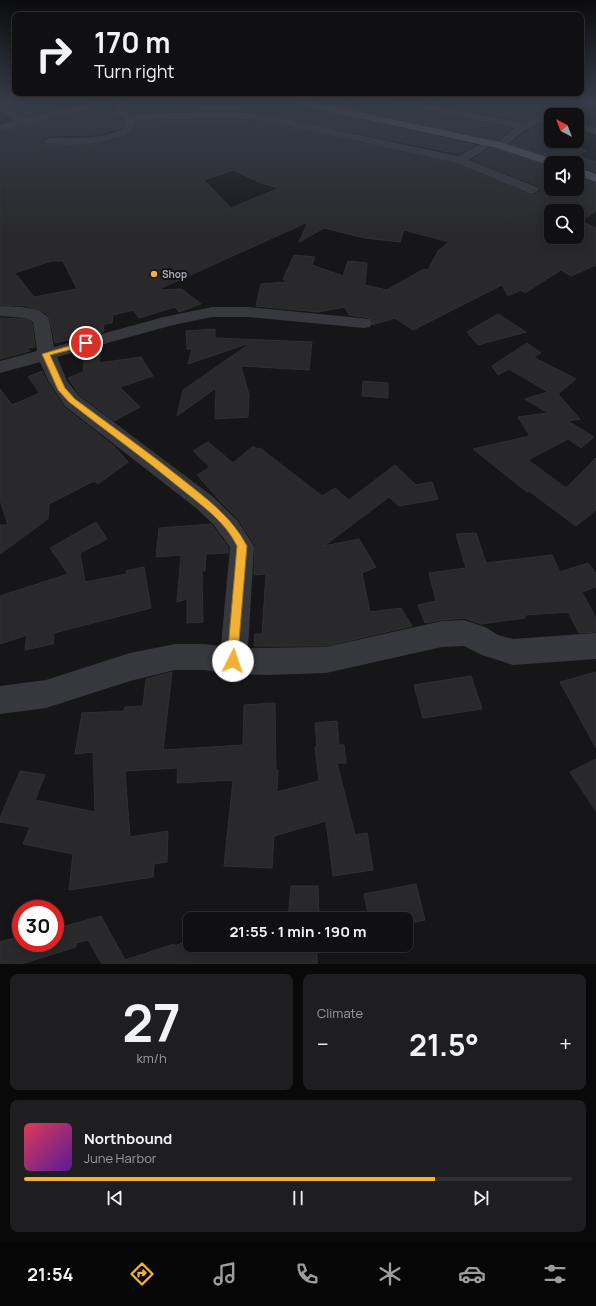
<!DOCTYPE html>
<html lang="en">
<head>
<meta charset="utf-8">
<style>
	:root { --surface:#101012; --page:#1e1e20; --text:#f1f3f6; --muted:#9c9d9f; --line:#303032; --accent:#f2b134 }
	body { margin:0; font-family:Manrope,sans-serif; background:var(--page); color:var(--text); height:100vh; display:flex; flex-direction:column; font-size:15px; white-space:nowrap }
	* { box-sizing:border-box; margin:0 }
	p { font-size:13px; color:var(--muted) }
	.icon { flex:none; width:22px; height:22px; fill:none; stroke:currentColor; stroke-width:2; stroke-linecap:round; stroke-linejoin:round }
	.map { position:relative; height:964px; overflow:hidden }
	.drawer { display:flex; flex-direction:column; gap:10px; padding:10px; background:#09090a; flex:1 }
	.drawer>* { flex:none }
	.banner { position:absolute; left:12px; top:12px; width:572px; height:84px; border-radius:8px; box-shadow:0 2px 10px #0003,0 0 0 1px var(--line); background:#101012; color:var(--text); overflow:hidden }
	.needle { width:26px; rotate:318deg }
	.controls { position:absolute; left:544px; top:108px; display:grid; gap:8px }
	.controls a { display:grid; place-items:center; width:40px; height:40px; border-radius:8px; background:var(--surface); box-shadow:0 2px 10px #0003,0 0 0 1px var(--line); font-size:20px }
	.speed { position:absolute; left:12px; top:900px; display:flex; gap:8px; font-size:20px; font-weight:700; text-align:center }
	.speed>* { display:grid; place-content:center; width:52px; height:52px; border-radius:50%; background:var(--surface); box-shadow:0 2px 10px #0003,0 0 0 1px var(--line); line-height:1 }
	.speed .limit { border:6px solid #d22; background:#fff; color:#111 }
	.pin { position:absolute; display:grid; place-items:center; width:34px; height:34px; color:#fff; margin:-17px; border:2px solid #fff; border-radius:50%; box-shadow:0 1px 4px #0007 }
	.me { position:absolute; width:44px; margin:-22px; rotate:4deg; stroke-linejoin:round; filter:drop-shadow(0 0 3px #0008) }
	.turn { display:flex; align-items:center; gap:14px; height:84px; padding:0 16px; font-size:18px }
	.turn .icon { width:52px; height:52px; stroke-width:2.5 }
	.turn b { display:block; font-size:28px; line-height:34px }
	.big { font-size:30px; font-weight:700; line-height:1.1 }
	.drawer .tile { flex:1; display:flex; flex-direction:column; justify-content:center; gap:6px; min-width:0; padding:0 14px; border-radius:8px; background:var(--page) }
	.drawer .dial { align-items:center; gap:0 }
	.dial b { font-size:52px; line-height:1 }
	.song { display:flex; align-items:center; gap:12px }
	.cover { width:48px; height:48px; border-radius:6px; background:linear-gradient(135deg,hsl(350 70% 55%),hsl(270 70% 35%)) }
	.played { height:4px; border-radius:2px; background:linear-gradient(90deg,var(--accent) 75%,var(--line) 75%) }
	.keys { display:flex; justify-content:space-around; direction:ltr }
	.heat { display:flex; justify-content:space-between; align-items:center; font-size:22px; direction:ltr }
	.drawer .tiles { flex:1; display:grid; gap:10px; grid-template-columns:1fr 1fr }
	.tile:last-child { grid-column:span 2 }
	.trip { position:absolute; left:183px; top:912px; width:230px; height:40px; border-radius:8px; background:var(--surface); box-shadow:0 2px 10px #0003,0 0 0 1px var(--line); font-weight:700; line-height:40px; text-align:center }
	.menu { display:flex; height:64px; justify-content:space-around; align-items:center; background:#060607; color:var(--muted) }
	.menu .icon { width:28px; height:28px }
	.menu .active { color:var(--accent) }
	.menu b { font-size:18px; color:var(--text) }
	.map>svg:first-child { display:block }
	.building { fill:#29292c; stroke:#303034; fill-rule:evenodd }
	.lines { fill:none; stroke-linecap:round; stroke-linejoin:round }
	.minor { fill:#37383d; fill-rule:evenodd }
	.major { fill:#53555c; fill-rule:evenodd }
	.route { fill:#f2b134; stroke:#9d7322 }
	.poi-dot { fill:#f2b134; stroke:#111113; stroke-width:1.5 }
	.labels { text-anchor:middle; stroke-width:4; stroke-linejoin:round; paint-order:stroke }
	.far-poi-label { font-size:10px; font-weight:bold; fill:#a8adb8; stroke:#111113; text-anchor:start }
</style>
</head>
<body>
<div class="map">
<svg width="596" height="964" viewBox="0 0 596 964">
	<rect width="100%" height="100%" fill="#161618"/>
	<path class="building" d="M26,101L35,104L41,103L53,110L27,116L10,105Z
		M127,101H264L313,111L316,110L476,145L458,154L266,114L232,110L129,112L126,111Z
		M351,101H394L400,105L512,129L497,140L352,109Z
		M424,101H551V114L533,117L522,121Z
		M108,105L114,108V114L123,121L121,128L96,135L49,136L42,140V142L45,144L64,146L88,145L113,141L131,134L137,121L232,120L266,122L456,164L529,194L534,195L540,191L538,186L472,160L490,148L497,149L551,167V189H577V177L596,183V211L581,221L596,228V265L571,276L561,270L525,293L521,290L508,296L502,285L413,330L395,318L372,325L373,322L370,318L349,315L345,307L318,312L256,306L261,284L287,282L283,279L294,255L315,257L312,265L343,276L348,261L367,263L365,285L387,290L424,269L428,270L438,251L449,242L404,230L400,242L365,238L324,228L299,242L308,222L157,290L182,289L201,304L179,312L175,307L139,318L133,310L113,315L112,323L104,324L103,332L55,343L50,319L46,313L27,306L0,305V132ZM233,170L261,183L279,188L231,208L204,180ZM551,211H577V237H551ZM51,261H63L77,289L34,297L15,273Z
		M544,123H551V143L557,141L586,151L576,155L596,162V172L577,166V163H560L557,159L510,144L532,128Z
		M498,314L526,332L478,345L467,332Z
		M0,318L25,319L32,323L35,347L27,348L30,351L0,359Z
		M215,329V338L312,342L309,370L241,366L249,395L248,417L215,419L216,388L177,416L183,390L248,345L247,344L188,364L192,349H187L186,331Z
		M527,343L541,353L533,357L576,379L558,394L580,419L568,421L594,437L581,448L568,439L528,460L566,488L596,458V510L576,526L529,491L527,492L473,449L530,436L518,417L548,413L525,399L548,392L509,369L498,375L492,366Z
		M101,346L99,363L141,357L153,376L120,387L140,407L114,421L80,395L68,378L83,372L85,353L88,350Z
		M42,371L48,383L64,407L115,447L128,462L98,484L94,481L49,504L48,519L0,554V525H8L0,500V389L12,405L40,393L28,377Z
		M363,381L388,383V398L362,396Z
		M208,442L233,463L253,446L258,449L260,448L322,496L335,488L349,500L395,465L416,485L432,482L438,499L399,506L389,497L324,546L359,539L376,567L362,573L370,612L401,608L412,626L326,646H254L255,634H262L266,574L254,575L255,545L238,519L219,500L197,475L210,467L193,451Z
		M96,522L107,539L80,553L85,582L127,574L126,571L144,567L151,608L54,633L53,644L25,650L27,635L0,644V596L68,574L50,548Z
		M211,524L228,547V553L206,554L205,571H202L203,622L187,623V599L177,602L181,555L156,557L159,528Z
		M476,533L486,563L552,555L560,572L588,563L596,573V587L582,592L596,618V632L579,633L568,612L525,615V618L481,624L464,618L442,620L425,623L418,605L436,601L429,573L466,568L456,534Z
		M172,672L163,750L243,745L244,705L275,703L276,770H278L277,792L319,781L315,747H317L315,723L337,721L339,745H344L346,763H337L355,835L367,833L373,870L333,876L326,821L274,836L272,868L224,866L233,780L177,783L178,768L125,771L130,837L168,831L167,862L154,864L153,877L69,890L73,854L23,844L30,827L0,822V818L20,771L45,775L35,800L95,812L93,752L75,754L82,713L124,711L125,707L143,706L146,679Z
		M596,672V748L560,682Z
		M471,676L482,709L423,718L414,685Z
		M596,759V811L570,772Z
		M416,884L425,920L406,924V919H369L364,894Z
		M291,886H318L319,919H288Z
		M101,916L125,960L174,944L175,946L190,940V945H317V964H102L88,940L76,943V947L21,964H0V942L21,936V943H55V929Z"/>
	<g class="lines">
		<path class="minor" d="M0,101L27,118L95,101H113L111,103L0,131V125L16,121L0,109Z
			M115,101H125V112L129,114L232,112L266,115L458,156L490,139L494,140L496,142L494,144L469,160L537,187L539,190L533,194L529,193L456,163L266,121L232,118L136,120L130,133C113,143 64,148 45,143L43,141L49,138C72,138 102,140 122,129L125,120L115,113Z
			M339,101H349L351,111L350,113H342Z
			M395,101H415L522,123L533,118L551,115V121C532,121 518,136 504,147L500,148L494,145L496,143L515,128L400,104Z
			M577,122L596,128V134L577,128Z
			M0,306C15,307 40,305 49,319L54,347L164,317L212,307H248L370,319L372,323L370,327L364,328L248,317H212L173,325L57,357L67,381L79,396L212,496L237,520L254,546L248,648L326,647L442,621L464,620L485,627L498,635L513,639L596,633V659L513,665L482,655L464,646L442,647L326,673L267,675L233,674L204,670H175L130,681L46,708L0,714V686L46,680L130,653L175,644H204L221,646L230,547L213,524L196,508L65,406L49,382L40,362L0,373V361L37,351L33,322L25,318L0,316Z"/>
		<path class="major" d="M289,101H309L500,142L557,160L559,163H551V166L497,148L294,104Z
			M577,167L596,174V182L577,175Z"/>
	</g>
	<linearGradient id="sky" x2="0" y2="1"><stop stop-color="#0c0c0d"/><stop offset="0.43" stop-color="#363c48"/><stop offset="1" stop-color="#363c48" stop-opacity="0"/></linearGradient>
	<rect width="596" height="236" fill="url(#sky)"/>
	<path class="route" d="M86,341L89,342V345L50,355L65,388L75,399C110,425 147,451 182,479C207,499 232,517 247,546L237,665L233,667L229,665L227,661L237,546C225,521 201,505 180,488C144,458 106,431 69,402L58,390L42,354Z"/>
	<circle class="poi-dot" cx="154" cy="274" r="4"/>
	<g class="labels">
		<g class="far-poi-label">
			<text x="162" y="278">Shop</text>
		</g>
	</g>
</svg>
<div class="controls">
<a><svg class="needle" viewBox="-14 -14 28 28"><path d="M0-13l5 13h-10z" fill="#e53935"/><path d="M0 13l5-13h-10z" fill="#9c9d9f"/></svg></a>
<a><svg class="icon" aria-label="sound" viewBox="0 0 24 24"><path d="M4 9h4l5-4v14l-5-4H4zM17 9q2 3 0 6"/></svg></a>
<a><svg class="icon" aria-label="search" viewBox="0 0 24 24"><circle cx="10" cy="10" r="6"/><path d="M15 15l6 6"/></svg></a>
</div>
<div class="speed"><div class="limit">30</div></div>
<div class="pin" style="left:86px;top:343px;background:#d93025"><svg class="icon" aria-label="arrive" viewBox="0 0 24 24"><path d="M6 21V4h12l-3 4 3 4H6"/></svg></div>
<svg class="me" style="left:233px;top:661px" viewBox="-20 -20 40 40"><circle r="19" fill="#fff"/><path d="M0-13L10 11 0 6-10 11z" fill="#f2b134"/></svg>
<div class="trip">21:55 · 1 min · 190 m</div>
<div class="banner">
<div class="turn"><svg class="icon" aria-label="right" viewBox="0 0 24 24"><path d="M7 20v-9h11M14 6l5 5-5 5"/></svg><div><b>170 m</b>Turn right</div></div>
</div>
</div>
<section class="drawer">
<div class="tiles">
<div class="tile dial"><b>27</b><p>km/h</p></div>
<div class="tile"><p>Climate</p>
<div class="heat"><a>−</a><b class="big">21.5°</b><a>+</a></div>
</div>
<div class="tile">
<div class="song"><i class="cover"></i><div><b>Northbound</b><p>June Harbor</p></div></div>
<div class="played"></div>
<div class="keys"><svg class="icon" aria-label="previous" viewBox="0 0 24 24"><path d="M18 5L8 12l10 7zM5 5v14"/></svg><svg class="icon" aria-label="pause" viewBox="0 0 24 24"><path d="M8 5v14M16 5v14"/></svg><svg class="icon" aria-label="next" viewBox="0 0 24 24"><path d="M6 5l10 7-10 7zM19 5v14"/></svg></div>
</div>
</div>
</section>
<nav class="menu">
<b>21:54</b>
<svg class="icon active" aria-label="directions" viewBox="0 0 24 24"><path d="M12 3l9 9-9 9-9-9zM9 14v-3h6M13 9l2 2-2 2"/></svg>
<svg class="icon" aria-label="music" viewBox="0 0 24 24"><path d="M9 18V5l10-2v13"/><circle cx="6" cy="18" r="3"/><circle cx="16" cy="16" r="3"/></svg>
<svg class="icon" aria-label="phone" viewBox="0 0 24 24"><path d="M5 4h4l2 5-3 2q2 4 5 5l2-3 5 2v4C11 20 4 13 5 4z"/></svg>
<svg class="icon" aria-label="climate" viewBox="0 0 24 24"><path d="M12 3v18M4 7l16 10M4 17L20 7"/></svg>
<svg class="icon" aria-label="car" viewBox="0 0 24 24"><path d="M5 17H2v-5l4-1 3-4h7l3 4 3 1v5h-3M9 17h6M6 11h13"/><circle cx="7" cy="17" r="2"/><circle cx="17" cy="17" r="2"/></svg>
<svg class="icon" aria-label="filters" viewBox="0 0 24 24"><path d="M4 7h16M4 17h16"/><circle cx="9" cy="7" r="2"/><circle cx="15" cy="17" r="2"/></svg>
</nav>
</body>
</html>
